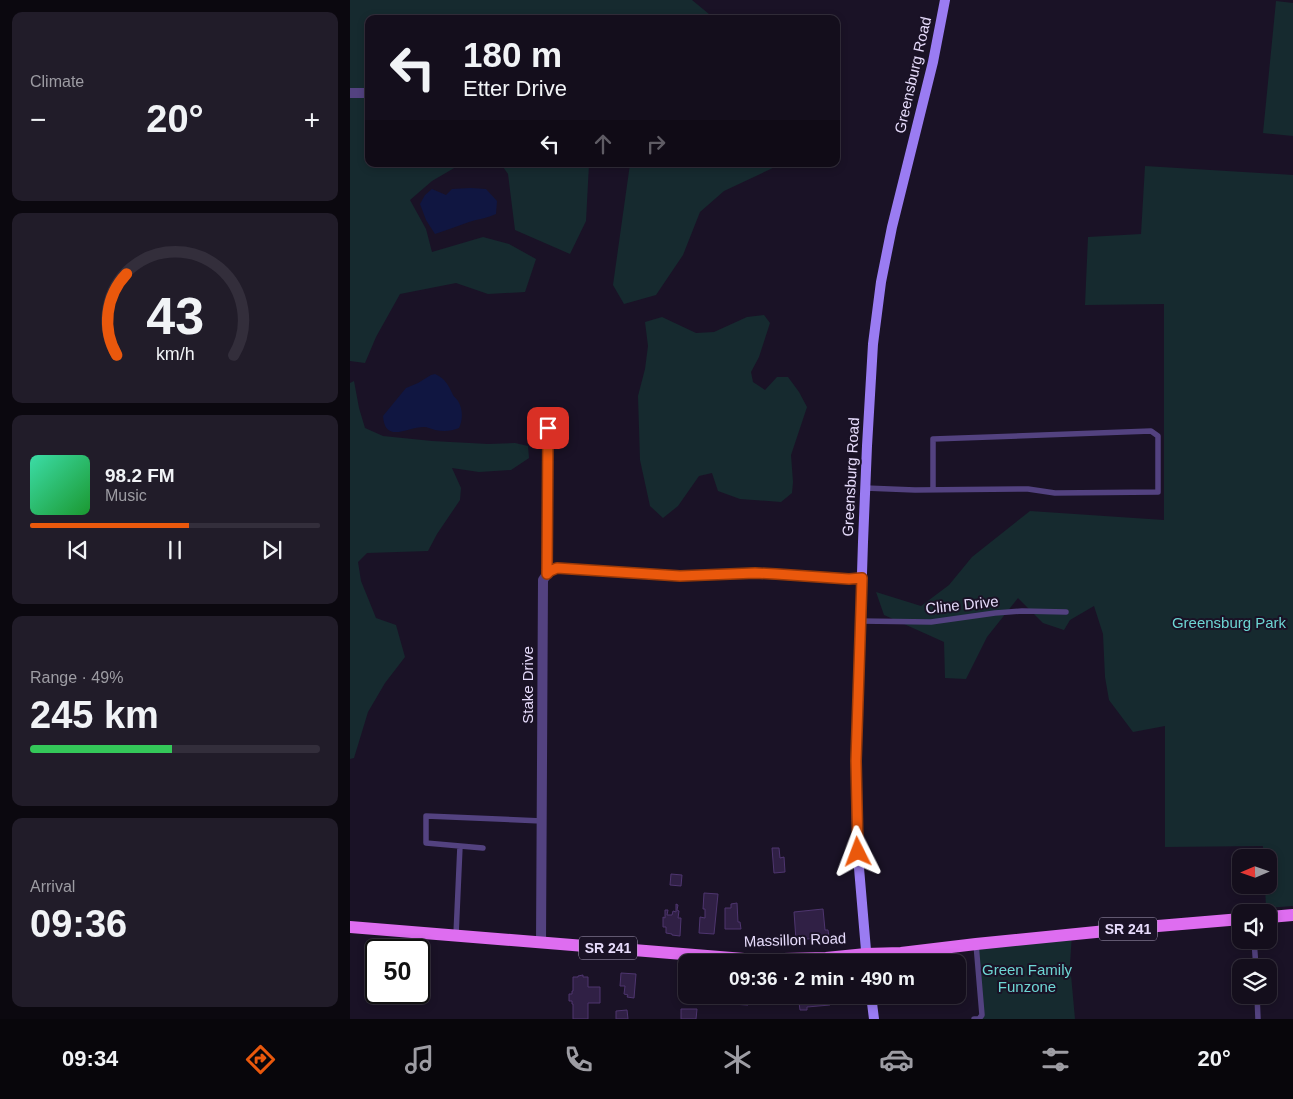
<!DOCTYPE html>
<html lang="en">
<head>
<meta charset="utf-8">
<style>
	:root { --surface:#140e1c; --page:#211c29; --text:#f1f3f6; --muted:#9d9ca3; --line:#332e3b; --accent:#ea580c }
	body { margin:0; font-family:Helvetica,sans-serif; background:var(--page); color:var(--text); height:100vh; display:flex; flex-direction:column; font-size:19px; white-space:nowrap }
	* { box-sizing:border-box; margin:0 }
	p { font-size:16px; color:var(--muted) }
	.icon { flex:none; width:28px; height:28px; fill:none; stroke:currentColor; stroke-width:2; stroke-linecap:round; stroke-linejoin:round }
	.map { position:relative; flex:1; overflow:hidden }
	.details { display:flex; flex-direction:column; gap:12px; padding:12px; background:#0b080f; width:350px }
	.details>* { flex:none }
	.banner { position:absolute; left:15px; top:15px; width:475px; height:152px; border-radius:10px; box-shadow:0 2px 8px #0003,0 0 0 1px var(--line); background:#140e1c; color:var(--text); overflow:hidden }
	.needle { width:32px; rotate:268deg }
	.buttons { position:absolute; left:882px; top:849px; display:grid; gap:10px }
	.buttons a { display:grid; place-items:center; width:45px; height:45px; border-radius:10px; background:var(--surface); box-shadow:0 2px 8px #0003,0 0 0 1px var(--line); font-size:25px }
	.speed { position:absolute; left:15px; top:939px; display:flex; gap:10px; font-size:25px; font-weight:700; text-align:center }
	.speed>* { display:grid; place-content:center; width:65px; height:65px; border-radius:50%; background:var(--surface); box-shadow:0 2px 8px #0003,0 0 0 1px var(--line); line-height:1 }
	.speed .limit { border:2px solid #111; border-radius:8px; background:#fff; color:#111 }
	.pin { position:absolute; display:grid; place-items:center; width:42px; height:42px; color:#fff; margin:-21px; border-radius:10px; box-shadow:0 2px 8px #0006 }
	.me { position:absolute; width:55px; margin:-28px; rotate:357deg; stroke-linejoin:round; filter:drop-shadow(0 0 4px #0008) }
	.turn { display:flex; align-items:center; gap:18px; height:105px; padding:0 15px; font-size:22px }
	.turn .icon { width:65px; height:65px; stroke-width:2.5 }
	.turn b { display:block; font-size:35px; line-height:42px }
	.lanes { display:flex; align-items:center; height:48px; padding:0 15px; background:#0003; justify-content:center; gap:25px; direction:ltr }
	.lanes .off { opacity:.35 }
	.big { font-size:38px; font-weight:600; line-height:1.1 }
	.details .tile { flex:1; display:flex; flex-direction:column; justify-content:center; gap:8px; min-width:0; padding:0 18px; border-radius:10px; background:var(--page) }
	.details .dial { align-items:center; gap:0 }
	.dial svg { height:130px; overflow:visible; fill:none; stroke:var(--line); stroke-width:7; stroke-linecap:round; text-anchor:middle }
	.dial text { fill:var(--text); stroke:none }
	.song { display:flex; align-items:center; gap:15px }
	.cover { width:60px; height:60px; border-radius:8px; background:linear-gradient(135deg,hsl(160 70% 55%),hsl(130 70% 35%)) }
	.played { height:5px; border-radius:2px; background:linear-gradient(90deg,var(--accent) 55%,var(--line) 55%) }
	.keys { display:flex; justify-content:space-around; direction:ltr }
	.heat { display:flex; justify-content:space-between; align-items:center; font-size:28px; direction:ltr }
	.charge { height:8px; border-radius:4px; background:linear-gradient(90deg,#34c759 49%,var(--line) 0) }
	.trip { position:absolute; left:328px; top:954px; width:288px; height:50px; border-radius:10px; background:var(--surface); box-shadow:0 2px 8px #0003,0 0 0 1px var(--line); font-weight:600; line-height:50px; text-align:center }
	.tab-bar { display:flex; height:80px; justify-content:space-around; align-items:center; background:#08060b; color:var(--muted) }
	.tab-bar .icon { width:35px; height:35px }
	.tab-bar .on { color:var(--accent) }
	.tab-bar b { font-size:22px; color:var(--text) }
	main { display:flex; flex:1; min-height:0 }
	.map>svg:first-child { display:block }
	.green { fill:#162a2f }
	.water { fill:#101641 }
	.building { fill:#302045; stroke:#4e356f }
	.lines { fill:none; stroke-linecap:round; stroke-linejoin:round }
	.service { stroke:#534280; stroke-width:5.5 }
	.minor { stroke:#534280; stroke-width:10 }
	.secondary { stroke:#9a7cf2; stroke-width:10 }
	.primary { stroke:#de6df0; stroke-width:12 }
	.route-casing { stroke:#983908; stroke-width:12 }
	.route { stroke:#ea580c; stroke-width:9 }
	.labels { text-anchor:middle; stroke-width:4; stroke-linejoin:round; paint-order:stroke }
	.shield { fill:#1a1226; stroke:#a99fbb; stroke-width:1 }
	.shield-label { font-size:14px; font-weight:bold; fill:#e6dbfb }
	.street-label { font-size:15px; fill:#e6dbfb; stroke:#1a1226 }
	.park-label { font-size:15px; fill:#6dd5d3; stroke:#1a1226 }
</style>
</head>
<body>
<main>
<section class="details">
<div class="tile"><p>Climate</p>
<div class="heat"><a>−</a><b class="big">20°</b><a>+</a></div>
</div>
<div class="tile dial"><svg viewBox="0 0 100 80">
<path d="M14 69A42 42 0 1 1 86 69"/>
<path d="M14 69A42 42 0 0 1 20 19" stroke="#ea580c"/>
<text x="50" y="56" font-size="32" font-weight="700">43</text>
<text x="50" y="72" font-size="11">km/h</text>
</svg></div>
<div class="tile">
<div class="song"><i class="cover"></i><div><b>98.2 FM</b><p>Music</p></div></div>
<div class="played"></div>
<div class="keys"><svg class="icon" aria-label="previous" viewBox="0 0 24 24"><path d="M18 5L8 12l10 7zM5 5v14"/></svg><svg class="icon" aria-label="pause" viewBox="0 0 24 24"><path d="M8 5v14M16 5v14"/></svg><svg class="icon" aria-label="next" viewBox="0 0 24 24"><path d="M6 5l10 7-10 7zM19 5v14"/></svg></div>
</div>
<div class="tile"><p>Range · 49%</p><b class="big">245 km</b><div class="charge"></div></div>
<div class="tile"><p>Arrival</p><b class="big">09:36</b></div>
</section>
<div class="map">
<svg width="943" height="1019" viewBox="0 0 943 1019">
	<rect width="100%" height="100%" fill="#1a1226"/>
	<path class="green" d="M0,0H342L365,19H19V164H111L82,181L60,200L76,229L82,252L133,237L159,244L186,259L175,292L138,294L106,283L50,294L26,337L15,363L0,361Z
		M926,1L943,3V136L913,133Z
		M151,164H239L236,221L220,254L165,230L158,174Z
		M280,164H426L425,167L374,191L350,212L333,255L306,295L274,304L263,285Z
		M795,166L943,175V906L916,908L915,885H919V858L913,857V846L815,847V726L783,732L759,700L755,677L753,634L744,606L720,620L714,630L693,623L668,598L637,637L616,679L595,678L594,642L534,615L526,592L571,606L599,585L622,557L680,511L814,520V304L735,305L738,237L791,234Z
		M414,315L420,323L409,357L401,372L403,382L415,390L427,377H438L449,392L457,407L441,455L443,482L442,493L431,502L390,499L368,491L362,473L349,476L328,506L313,518L300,506L290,460L288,396L295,369L298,346L295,322L312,317L346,333L364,332L397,317Z
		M4,381L9,408L15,428L33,436L82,441L138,444L165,443L178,446L179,458L161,470L129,472L102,468L111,488L110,500L87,534L78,551L17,553L8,562L11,581L26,618L46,625L55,657L35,683L18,712L4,758L0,759V383Z
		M722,934L720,964L725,1019H624L632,1015L626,944Z"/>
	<path class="water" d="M121,188L136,189L147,201L146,214C138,218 128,219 119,222C108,226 97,230 85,234L76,220L70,204L75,195L82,189L96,195L102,189Z
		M85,374C95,378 99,386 103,395C104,397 107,399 108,401C113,409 113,420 109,428C102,431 94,432 85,430C81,429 78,427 74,427C57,427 35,444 33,416L56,388L68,383L81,375Z"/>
	<path class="building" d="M422,848H429L430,858L434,857L435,872L424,873Z
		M321,874L332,875L331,886L320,885Z
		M354,893L368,894L364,934L349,933L350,917L355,918V909H353Z
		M387,903L388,922H390L391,929H375V908H381V904Z
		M326,904L328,905L327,910L329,911L328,918H331L330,936L322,935V934L316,933V927H313V917L315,918V910H318L317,915H322L323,911L326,912Z
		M473,909L475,930H478L479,937L446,940L444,912Z
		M271,973L286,974L284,998L277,997L278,995L274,994L275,986H270Z
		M233,975V977H238V987H250V1003H238V1019H223V1004H222V1001H219V994H222V991H223V977H228V976Z
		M382,995H398V1005L381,1004Z
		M408,995H423V1000L409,1001Z
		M448,995H479L480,1005L457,1007V1010H450Z
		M331,1009H347L346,1019H331Z
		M277,1010L278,1019H266V1011Z"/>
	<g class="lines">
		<path class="service" d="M515,488L565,490L678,489L705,493L808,492V436L801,431L583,439V490
			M510,621L581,622L645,613L672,611L716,612
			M133,848L76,843V816L192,821
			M106,935L110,846
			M904,940L906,968
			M907,995L908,1019
			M624,1019H629L632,1015L626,944"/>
		<path class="minor" d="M0,93H19
			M197,574L200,571L207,568L330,576L405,573L499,579L512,577
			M191,943L193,580L197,574V429"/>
		<path class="secondary" d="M517,962L509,868L507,829L506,761L513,542L517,446L523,344L531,282L542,227L583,62L595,0
			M521,995L524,1019"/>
		<path class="primary" d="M919,917L943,915
			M0,927L394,959H434L476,958L516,954L551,953L626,944L796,927L891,919"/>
	</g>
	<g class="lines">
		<g class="route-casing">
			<path id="route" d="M198,428L197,574L200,571L207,568L330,576L405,573L426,574L499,579L512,578L506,761L508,852"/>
		</g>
		<use href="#route" class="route"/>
	</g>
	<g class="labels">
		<g class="shield">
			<rect x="749" y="917.5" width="58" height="23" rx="4"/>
			<rect x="229" y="936.5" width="58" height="23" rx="4"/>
		</g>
		<g class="shield-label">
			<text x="778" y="934">SR 241</text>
			<text x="258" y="953">SR 241</text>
		</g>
		<g class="street-label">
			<text transform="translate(563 75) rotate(-77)" y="5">Greensburg Road</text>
			<text transform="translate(501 477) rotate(-87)" y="5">Greensburg Road</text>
			<text transform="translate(612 605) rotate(-6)" y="5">Cline Drive</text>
			<text transform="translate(178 685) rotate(-90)" y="5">Stake Drive</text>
			<text transform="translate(445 940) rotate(-2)" y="5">Massillon Road</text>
		</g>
		<g class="park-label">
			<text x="879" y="628">Greensburg Park</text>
			<text x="677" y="975">Green Family<tspan x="677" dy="17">Funzone</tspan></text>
		</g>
	</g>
</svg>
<div class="buttons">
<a><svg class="needle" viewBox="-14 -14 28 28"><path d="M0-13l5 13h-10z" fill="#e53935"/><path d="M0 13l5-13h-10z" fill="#9d9ca3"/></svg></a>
<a><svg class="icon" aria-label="sound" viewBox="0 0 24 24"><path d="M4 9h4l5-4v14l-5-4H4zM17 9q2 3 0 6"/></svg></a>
<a><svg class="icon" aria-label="layers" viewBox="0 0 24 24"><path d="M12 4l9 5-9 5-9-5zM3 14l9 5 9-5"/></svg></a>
</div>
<div class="speed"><div class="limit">50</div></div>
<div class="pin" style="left:198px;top:428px;background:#d93025"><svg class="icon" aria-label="arrive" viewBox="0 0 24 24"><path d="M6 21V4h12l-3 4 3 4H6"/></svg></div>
<svg class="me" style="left:508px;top:852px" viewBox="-20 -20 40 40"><path d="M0-17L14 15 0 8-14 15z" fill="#ea580c" stroke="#fff" stroke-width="4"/></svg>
<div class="trip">09:36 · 2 min · 490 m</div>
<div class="banner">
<div class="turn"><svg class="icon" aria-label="left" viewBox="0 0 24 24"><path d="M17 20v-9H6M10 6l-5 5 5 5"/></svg><div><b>180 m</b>Etter Drive</div></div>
<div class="lanes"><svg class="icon" aria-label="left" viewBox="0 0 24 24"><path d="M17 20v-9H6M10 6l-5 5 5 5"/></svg><svg class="icon off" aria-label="ahead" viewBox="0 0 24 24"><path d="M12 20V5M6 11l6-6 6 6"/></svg><svg class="icon off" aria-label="right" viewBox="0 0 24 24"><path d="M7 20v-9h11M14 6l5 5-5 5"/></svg></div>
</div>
</div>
</main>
<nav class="tab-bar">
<b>09:34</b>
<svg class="icon on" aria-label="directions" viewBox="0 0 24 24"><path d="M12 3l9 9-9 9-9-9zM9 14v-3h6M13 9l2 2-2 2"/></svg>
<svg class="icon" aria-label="music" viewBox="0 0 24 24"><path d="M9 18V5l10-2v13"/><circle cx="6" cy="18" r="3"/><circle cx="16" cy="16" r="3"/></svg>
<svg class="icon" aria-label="phone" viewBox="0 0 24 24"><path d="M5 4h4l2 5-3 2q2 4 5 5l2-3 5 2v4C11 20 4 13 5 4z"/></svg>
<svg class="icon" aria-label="climate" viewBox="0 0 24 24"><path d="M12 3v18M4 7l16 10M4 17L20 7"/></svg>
<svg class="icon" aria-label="car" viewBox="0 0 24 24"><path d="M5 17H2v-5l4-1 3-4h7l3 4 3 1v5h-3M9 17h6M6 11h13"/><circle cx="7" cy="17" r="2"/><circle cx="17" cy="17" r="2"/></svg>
<svg class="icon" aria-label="filters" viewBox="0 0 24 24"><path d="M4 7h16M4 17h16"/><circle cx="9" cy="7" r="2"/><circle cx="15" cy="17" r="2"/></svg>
<b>20°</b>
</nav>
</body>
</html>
